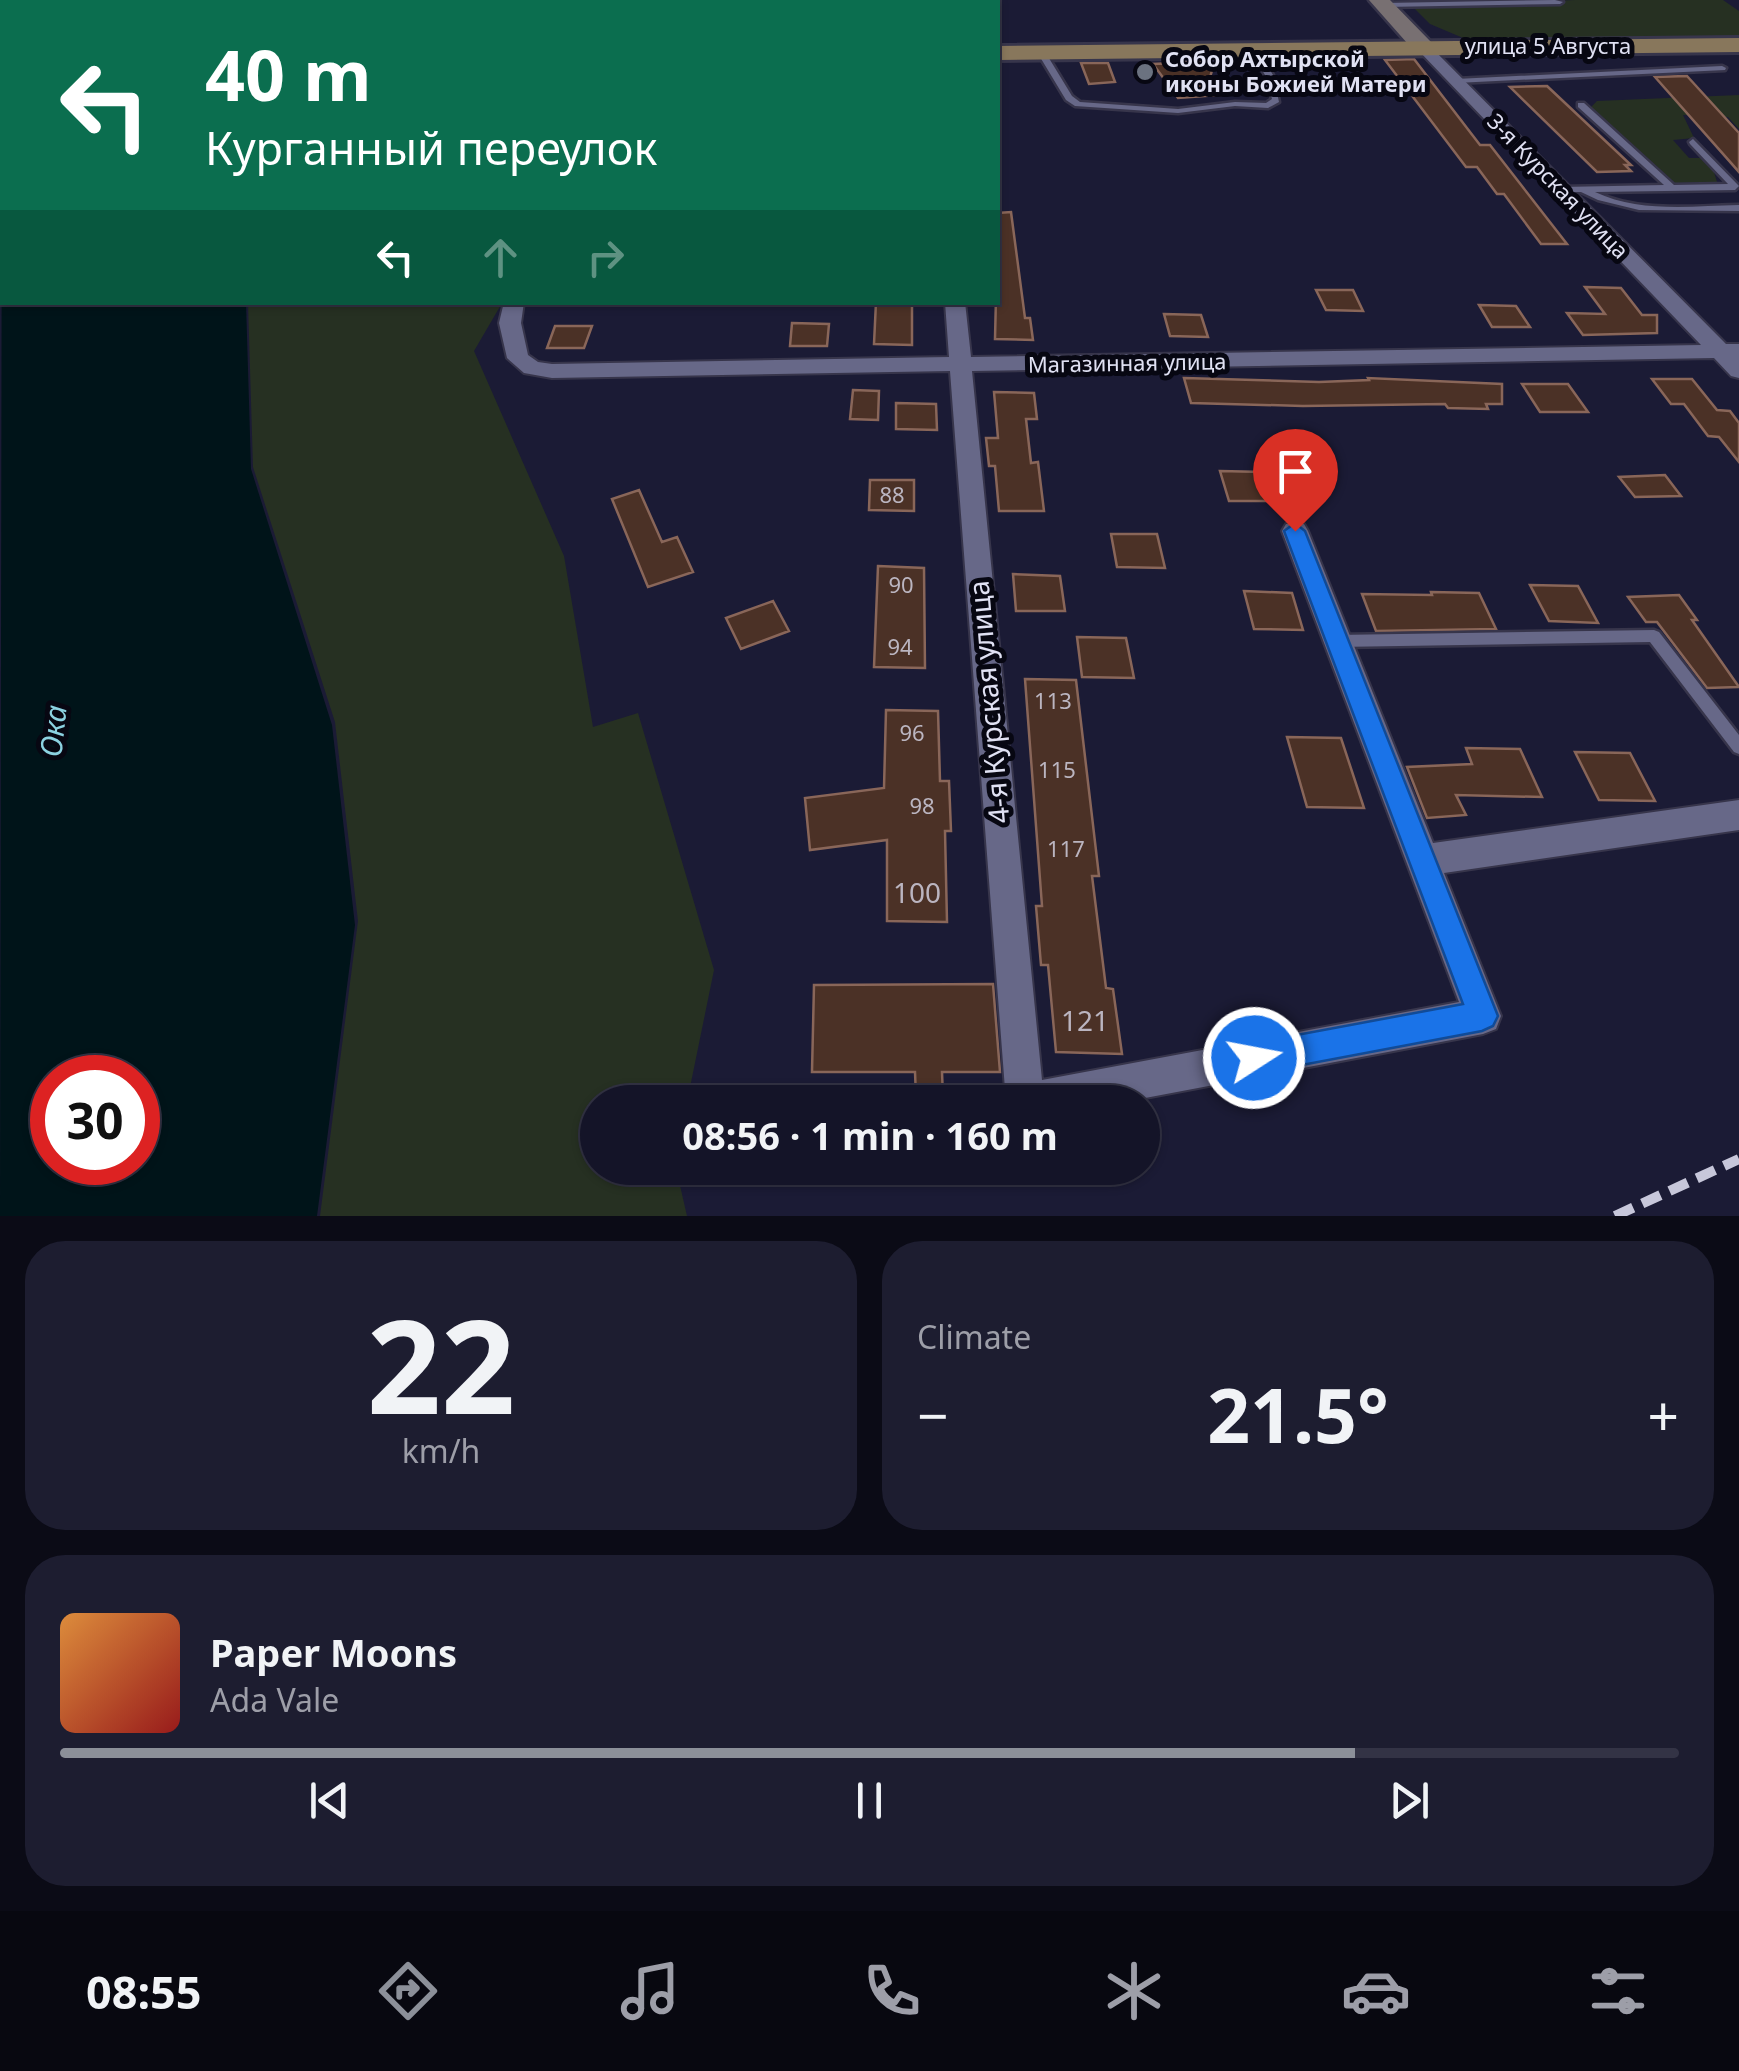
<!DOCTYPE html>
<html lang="en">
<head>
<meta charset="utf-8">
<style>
	:root { --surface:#141428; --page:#1d1d30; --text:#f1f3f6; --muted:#9d9ea8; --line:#333345; --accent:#8c9099 }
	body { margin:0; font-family:"Noto Sans",sans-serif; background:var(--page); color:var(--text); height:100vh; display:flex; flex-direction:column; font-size:38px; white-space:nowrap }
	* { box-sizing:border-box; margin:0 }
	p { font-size:32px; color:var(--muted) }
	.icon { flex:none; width:55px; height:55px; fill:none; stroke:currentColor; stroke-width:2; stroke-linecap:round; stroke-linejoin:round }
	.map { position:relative; height:1216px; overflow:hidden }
	.sheet { display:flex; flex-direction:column; gap:25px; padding:25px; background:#0b0b16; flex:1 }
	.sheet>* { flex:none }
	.hud { position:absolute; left:0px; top:0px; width:1000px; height:305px; box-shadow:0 2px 8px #0004,0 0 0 2px var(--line); background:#0b6e4f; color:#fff; overflow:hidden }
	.speed { position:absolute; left:30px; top:1055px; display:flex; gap:20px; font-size:50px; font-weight:700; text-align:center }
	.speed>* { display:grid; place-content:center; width:130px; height:130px; border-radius:50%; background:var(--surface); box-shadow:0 2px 8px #0004,0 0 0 2px var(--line); line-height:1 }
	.speed .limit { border:15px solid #d22; background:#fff; color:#111 }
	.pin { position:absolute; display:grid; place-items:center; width:85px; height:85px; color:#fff; margin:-102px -42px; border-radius:50% 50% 50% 0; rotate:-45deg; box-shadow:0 0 10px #0007 }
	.pin .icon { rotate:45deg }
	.me { position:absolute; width:110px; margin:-55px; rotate:79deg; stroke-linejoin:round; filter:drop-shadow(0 0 8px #0008) }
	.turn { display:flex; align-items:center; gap:35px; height:210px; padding:0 40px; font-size:45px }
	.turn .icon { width:130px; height:130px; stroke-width:2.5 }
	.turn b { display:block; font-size:70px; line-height:85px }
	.lanes { display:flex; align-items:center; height:95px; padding:0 40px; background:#0003; justify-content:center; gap:50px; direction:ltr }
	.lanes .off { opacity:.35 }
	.big { font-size:75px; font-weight:700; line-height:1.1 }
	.sheet .tile { flex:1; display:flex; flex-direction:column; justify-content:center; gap:15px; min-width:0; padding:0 35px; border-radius:40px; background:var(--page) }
	.sheet .dial { align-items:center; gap:0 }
	.dial b { font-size:130px; line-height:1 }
	.song { display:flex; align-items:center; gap:30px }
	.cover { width:120px; height:120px; border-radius:15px; background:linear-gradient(135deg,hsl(30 70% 55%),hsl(0 70% 35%)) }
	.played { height:10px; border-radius:5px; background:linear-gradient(90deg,var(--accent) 80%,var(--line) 80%) }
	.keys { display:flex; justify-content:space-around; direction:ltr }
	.heat { display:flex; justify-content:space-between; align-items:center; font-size:55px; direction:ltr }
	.sheet .tiles { flex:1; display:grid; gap:25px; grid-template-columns:1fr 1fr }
	.tile:last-child { grid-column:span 2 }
	.trip { position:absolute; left:580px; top:1085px; width:580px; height:100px; border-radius:50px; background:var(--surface); box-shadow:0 2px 8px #0004,0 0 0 2px var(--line); font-weight:700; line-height:100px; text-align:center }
	.menu { display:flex; height:160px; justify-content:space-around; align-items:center; background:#080810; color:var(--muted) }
	.menu .icon { width:70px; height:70px }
	.menu .on { color:var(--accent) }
	.menu b { font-size:45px; color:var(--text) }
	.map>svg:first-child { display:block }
	.green { fill:#263022 }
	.water { fill:#001419; fill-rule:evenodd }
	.building { fill:#4b3126; stroke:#896659; stroke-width:2.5 }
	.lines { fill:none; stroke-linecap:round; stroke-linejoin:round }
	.lane-casing { stroke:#37354b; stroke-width:5 }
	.street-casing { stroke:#37354b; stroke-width:4 }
	.secondary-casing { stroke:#37354b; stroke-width:5 }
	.primary-casing { stroke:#37354b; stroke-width:6 }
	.lane { fill:#676888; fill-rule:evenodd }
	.street { fill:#676888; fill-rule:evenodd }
	.secondary { fill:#787072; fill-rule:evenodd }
	.primary { fill:#88775c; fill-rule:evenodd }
	.rail { stroke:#c7c7da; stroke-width:10; stroke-dasharray:20 10; stroke-linecap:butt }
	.route { fill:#1a73e8; stroke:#114b97; stroke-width:2.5 }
	.worship-dot { fill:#6b7280; stroke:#070712; stroke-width:4 }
	.labels { text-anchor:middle; stroke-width:10; stroke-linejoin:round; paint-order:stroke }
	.far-street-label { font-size:22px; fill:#e0e1f3; stroke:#070712 }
	.far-poi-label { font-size:22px; font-weight:bold; fill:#e0e1f3; stroke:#070712; text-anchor:start }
	.number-label { font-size:22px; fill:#bbb5c0 }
	.street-label { font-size:28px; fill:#e0e1f3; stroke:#070712 }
	.near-number-label { font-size:28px; fill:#bbb5c0 }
	.water-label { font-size:30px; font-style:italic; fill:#8cd2e1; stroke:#070712 }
</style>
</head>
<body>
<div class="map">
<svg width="1739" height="1216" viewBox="0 0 1739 1216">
	<rect width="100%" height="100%" fill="#1b1b35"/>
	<path class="green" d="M1575,0H1723L1739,11V39L1475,43L1430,24L1413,7Z
		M1739,95V129L1728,117L1683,115L1694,138L1673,140L1689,158H1700L1714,172L1717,182L1675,183L1591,107L1597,101Z
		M248,303H502L474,351L564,556L593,727L638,713L714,970L687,1102H598V1168H676L687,1216H320L358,921L335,722L253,467Z"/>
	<path class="water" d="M2,82V302L246,303L251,469L332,725L355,925L317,1216H0ZM52,1078H138V1162H52Z"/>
	<path class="building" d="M1414,59L1480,145H1490L1567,244H1541L1504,194H1497L1477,167H1466L1385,60Z
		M1201,62L1213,67L1209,81L1220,95L1178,98L1153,64Z
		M1081,63H1108L1115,82L1089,84Z
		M1687,76L1739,133V172L1655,77Z
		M1547,86L1631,165H1625L1631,171L1597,172L1510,87Z
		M1011,212L1025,318H1030L1033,340L995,339L998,213Z
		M1585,287L1621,288L1642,315H1657V333L1583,335L1567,313L1605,314Z
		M1316,290H1353L1363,311L1326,310Z
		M876,302H912V345L874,344Z
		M1479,305L1516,306L1530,327H1492Z
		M1164,314L1201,315L1208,337L1170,336Z
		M792,323L829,324L827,346H790Z
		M555,326H592L584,348H547Z
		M1184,378L1319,382L1369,380L1368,378L1502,384V404H1486L1488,409L1448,408L1445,404L1303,406L1191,403Z
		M1652,379H1692L1717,410L1730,411L1739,423V462L1719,437L1708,436L1684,404H1671Z
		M1522,384H1568L1588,412H1540Z
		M853,390L879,391L878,420L850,419Z
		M994,392L1034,393L1037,419H1026L1031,463L1038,462L1044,511H999L995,466H989L986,438H998Z
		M896,403L936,404L937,430L896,429Z
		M1220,471L1264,472L1273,501H1229Z
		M1665,475L1681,496L1635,497L1619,477Z
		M870,480H914V511L869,510Z
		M639,490L662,542L677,537L693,572L648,587L612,499Z
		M1111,534H1157L1165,568L1117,567Z
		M878,566L924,568L925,668L874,667Z
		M1013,574L1060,576L1065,611H1016Z
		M1530,585L1578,586L1598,623L1549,621Z
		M1244,591L1292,593L1303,630L1254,629Z
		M1431,592L1479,593L1496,629L1376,631L1362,594L1432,595Z
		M1679,595L1697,620H1692L1739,687L1707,688L1657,622H1646L1628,597Z
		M773,601L789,631L741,649L726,618Z
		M1077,637L1126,638L1134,678L1082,677Z
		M1025,679L1076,680L1099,876H1092L1106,988L1113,989L1122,1054L1056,1052L1048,965H1041L1036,906H1042Z
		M886,710L938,711L940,781H949L951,831H945L947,922L887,921V840L810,850L805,798L884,788Z
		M1287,737L1341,738L1364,808L1307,807Z
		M1466,748L1520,749L1542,797L1456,795L1466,815L1427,818L1407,767L1472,764Z
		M1575,752L1630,753L1655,801L1599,800Z
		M993,984L1000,1072H942L943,1097L916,1098L915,1072H812L814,985Z"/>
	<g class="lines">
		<g class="lane-casing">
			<path id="lane" d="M1555,0L1563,2L1560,4L1384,7L1381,5L1384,3Z
				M1253,46L1257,48L1273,75L1279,102L1268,108L1235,106L1178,113L1075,106L1066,100L1037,52L1044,50L1072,96L1080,102L1178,109L1235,102L1266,103L1272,99L1265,75L1249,48Z
				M1722,66L1726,68L1725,70L1456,83L1452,81L1456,79Z
				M1578,103H1584L1674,185L1728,184L1690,144L1689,142L1693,139L1739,186L1735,190L1595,192C1639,213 1691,206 1739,205V211L1639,210L1598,200L1581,192H1559L1557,190L1562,187L1664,185L1578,107Z
				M1654,630L1659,632L1739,735V754L1734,752L1650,642L1337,647L1332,645L1330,641L1332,637L1337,635Z"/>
		</g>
		<g class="street-casing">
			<path id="street" d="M931,0H945L946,2H932Z
				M1418,44H1428L1726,344H1739V378L1731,376L1714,358L972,371L1042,1080L1459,1002L1282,531L1286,524H1304L1308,531L1433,843L1739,800V830L1444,873L1501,1016L1496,1029L1483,1034L1124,1102H1006L950,371L552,378L524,373L507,358L499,323L504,302H524L521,323L528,355L538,362L552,364L949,357L945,302H965L971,357L1701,345L1418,50Z"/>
		</g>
		<g class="secondary-casing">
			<path id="secondary" d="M556,0H576V2H556Z
				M1369,0H1390L1431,42L1434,47L1431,52H1415Z"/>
		</g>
		<g class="primary-casing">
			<path id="primary" d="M0,20H2V34H0Z
				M1739,38V52L998,60V46Z"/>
		</g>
		<use href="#lane" class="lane"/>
		<use href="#street" class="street"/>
		<use href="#secondary" class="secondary"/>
		<use href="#primary" class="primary"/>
		<path class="rail" d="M1615,1216L1739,1159"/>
	</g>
	<path class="route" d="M1295,523L1305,531L1498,1016L1493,1026L1482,1031L1254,1074L1243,1069L1238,1058L1243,1048L1254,1043L1463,1004L1284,531Z"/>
	<circle class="worship-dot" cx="1145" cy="72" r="10"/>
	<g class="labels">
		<g class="far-street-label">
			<text x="1548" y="54">улица 5 Августа</text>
			<text transform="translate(1558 186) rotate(46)" y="8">3-я Курская улица</text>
			<text transform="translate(1127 363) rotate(-1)" y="8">Магазинная улица</text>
		</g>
		<g class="far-poi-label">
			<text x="1165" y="67">Собор Ахтырской<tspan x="1165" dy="25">иконы Божией Матери</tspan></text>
		</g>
		<g class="number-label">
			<text x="892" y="503">88</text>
			<text x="901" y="593">90</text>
			<text x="900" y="655">94</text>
			<text x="1053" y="709">113</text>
			<text x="912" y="741">96</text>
			<text x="1057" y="778">115</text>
			<text x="922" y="814">98</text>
			<text x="1066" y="857">117</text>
		</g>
		<g class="street-label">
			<text transform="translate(989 702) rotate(-95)" y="10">4-я Курская улица</text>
		</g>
		<g class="near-number-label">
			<text x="917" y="903">100</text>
			<text x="1085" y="1031">121</text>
		</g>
		<g class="water-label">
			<text transform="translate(54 731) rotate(-84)" y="10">Ока</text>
		</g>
	</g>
</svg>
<div class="speed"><div class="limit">30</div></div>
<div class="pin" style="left:1295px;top:531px;background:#d93025"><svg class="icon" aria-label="arrive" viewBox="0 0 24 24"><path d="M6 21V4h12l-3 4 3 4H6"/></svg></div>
<svg class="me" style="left:1254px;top:1058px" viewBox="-20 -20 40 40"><circle r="17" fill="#1a73e8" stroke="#fff" stroke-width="3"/><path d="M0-11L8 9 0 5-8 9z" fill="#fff"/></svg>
<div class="trip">08:56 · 1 min · 160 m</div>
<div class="hud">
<div class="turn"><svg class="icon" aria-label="left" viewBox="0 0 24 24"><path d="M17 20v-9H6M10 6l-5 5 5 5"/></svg><div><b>40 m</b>Курганный переулок</div></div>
<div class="lanes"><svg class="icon" aria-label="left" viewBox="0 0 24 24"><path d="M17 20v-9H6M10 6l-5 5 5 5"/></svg><svg class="icon off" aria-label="ahead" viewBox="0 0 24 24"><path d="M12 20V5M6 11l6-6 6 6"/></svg><svg class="icon off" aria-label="right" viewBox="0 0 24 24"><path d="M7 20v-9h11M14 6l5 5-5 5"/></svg></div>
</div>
</div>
<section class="sheet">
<div class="tiles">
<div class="tile dial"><b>22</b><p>km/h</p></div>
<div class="tile"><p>Climate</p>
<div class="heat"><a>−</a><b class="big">21.5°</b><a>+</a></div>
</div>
<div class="tile">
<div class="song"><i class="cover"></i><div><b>Paper Moons</b><p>Ada Vale</p></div></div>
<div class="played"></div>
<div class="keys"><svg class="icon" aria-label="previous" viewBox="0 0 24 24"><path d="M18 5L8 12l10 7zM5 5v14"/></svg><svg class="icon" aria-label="pause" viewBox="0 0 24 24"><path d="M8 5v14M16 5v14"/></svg><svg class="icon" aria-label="next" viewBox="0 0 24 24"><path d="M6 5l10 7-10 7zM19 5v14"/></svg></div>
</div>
</div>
</section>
<nav class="menu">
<b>08:55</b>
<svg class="icon on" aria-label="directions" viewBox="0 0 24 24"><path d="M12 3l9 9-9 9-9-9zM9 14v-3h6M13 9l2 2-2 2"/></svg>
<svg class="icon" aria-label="music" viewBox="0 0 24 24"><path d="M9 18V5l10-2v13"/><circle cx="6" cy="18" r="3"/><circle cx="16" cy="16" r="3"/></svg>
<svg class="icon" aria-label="phone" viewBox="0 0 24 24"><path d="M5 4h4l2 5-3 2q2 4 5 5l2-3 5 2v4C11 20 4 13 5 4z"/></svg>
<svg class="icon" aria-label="climate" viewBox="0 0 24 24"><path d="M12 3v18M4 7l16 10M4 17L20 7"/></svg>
<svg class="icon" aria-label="car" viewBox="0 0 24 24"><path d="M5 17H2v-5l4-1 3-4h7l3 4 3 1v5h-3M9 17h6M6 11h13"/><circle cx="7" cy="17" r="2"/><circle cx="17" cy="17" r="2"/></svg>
<svg class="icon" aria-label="filters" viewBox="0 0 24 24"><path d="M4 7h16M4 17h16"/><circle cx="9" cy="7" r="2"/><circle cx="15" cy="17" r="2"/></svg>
</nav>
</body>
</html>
